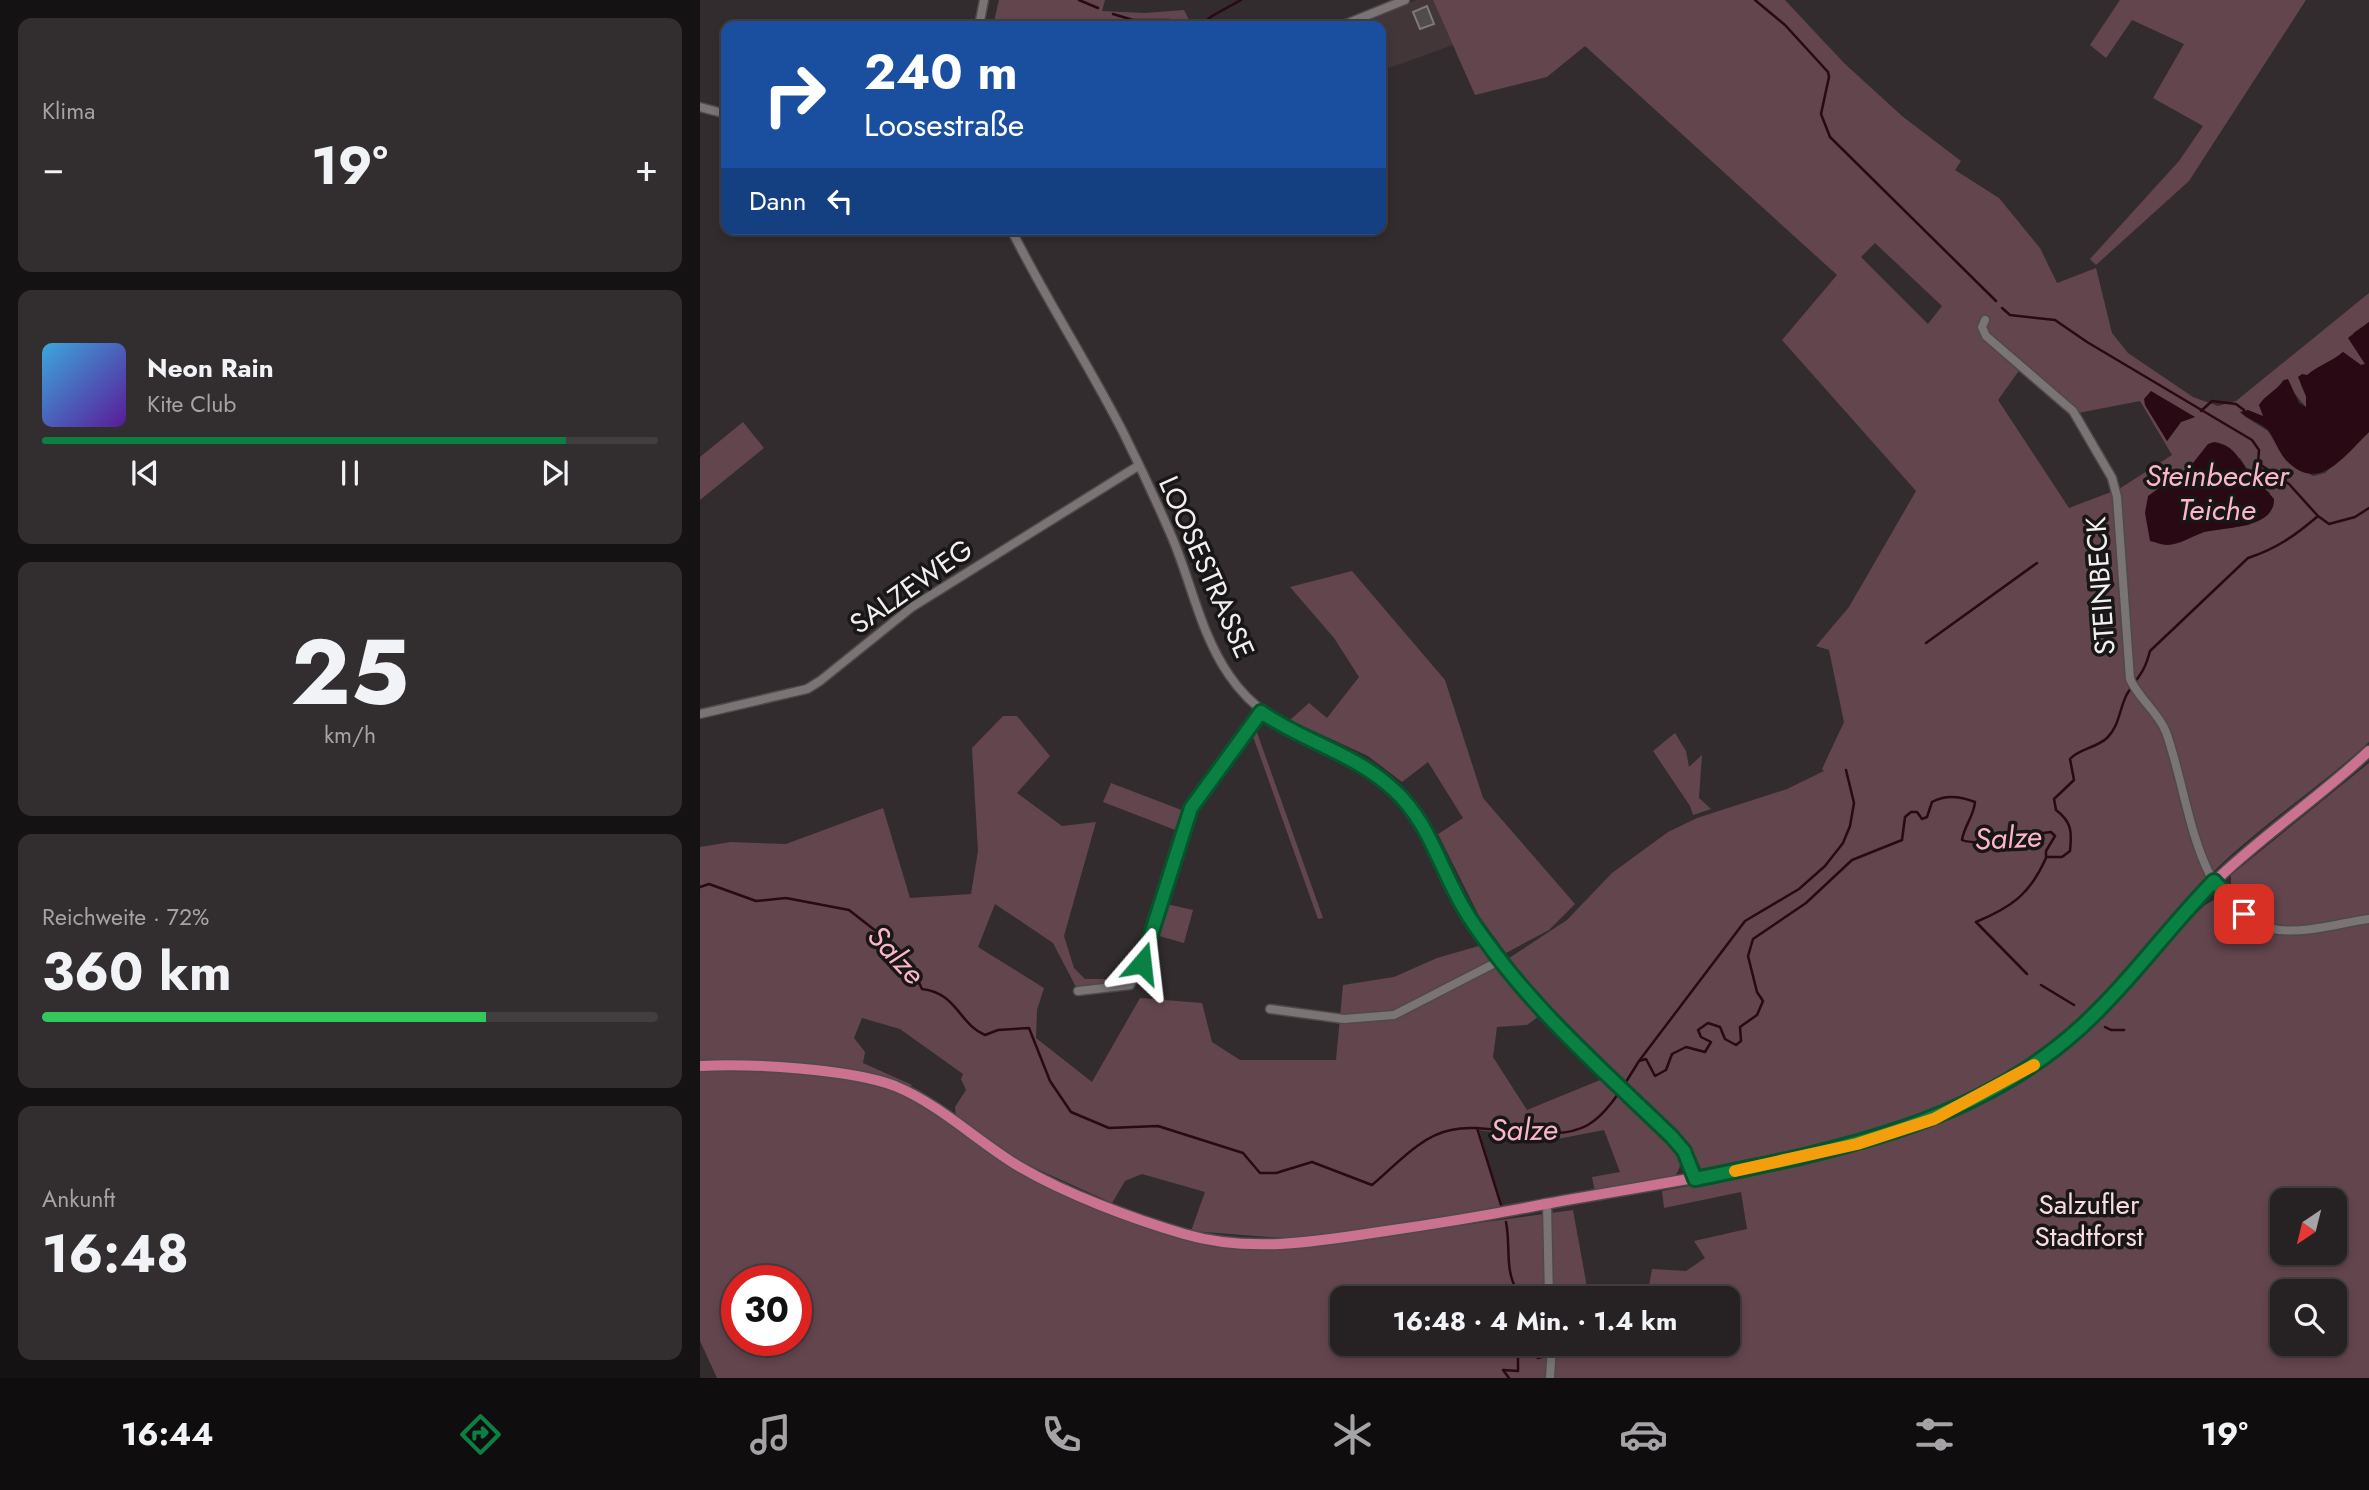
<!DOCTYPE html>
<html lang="de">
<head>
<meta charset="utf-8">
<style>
	:root { --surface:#262122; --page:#322e2f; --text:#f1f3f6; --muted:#a4a3a5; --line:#423e40; --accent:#0b8043 }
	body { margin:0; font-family:Jost,sans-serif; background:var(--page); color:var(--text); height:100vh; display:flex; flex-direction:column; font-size:26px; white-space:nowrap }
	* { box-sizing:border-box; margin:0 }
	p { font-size:23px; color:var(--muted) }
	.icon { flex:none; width:38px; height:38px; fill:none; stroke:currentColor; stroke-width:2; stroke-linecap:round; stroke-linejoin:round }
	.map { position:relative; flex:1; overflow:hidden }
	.sheet { display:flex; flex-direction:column; gap:18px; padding:18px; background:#151213; width:700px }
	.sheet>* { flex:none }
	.guide { position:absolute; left:21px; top:21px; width:665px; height:214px; border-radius:14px; box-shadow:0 4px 10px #0003,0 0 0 2px var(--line); background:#1a4fa0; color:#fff; overflow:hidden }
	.needle { width:46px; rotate:215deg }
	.fabs { position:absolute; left:1570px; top:1188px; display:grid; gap:14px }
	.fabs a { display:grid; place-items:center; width:77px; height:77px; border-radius:14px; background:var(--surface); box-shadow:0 4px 10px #0003,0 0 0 2px var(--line); font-size:35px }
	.speed { position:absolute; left:21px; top:1265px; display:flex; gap:14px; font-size:35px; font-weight:700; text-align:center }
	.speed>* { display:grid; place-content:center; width:91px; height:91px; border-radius:50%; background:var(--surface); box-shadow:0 4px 10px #0003,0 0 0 2px var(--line); line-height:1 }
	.speed .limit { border:10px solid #d22; background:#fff; color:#111 }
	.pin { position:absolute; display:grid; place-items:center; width:60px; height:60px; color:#fff; margin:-30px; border-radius:14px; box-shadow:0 4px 10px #0006 }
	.me { position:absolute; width:77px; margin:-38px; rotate:17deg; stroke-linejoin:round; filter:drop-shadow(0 0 5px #0008) }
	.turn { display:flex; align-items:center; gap:24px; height:147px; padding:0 28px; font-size:32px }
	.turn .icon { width:91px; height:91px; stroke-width:2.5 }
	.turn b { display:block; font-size:49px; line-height:60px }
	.then { display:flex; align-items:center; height:66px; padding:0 28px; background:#0003; gap:14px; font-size:26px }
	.big { font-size:52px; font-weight:700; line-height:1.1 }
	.sheet .widget { flex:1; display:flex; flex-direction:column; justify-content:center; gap:10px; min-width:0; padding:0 24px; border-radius:14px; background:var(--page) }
	.sheet .dial { align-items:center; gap:0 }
	.dial b { font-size:91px; line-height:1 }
	.song { display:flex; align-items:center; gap:21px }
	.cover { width:84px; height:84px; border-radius:10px; background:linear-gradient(135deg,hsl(200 70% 55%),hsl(270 70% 35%)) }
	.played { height:7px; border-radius:4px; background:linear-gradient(90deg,var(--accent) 85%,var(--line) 85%) }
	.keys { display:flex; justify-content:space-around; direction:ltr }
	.heat { display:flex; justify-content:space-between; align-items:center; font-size:38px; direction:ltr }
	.charge { height:10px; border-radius:5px; background:linear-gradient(90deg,#34c759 72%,var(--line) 0) }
	.trip { position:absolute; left:630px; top:1286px; width:410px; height:70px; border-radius:14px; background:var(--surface); box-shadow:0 4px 10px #0003,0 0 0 2px var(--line); font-weight:700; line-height:70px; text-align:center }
	.tab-bar { display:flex; height:112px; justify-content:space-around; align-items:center; background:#0f0d0e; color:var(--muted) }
	.tab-bar .icon { width:49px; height:49px }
	.tab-bar .selected { color:var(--accent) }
	.tab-bar b { font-size:32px; color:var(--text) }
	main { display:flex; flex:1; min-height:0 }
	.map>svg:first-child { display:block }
	.built { fill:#423639 }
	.green { fill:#63454d; fill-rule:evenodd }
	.water { fill:#290914 }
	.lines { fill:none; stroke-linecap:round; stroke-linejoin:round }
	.stream { stroke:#290914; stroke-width:2.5 }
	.building { fill:#514b4d; stroke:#80797b; stroke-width:2 }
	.minor-casing { stroke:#4e494a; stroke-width:11 }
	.major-casing { stroke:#4e494a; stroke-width:13 }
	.minor { stroke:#7a7475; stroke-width:8 }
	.major { stroke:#ca728f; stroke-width:10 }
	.route-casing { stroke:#07532c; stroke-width:18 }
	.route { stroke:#0b8043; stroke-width:12 }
	.slow { stroke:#f59e0b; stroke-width:12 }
	.labels { text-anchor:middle; stroke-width:7; stroke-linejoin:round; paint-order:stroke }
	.street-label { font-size:28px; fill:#f2efef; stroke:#181616 }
	.park-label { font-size:28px; fill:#f9dbe2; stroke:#181616 }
	.water-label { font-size:30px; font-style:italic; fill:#fcb6c9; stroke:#181616 }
</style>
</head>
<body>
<main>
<section class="sheet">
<div class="widget"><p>Klima</p>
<div class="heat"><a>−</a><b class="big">19°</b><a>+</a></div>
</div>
<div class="widget">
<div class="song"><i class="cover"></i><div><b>Neon Rain</b><p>Kite Club</p></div></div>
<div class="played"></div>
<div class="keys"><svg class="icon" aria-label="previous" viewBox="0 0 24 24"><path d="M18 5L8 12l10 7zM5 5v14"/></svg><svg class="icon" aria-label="pause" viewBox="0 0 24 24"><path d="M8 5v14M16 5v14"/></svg><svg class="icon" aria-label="next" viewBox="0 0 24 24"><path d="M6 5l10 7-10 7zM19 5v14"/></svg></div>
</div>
<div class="widget dial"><b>25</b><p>km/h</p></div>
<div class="widget"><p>Reichweite · 72%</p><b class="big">360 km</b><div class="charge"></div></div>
<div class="widget"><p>Ankunft</p><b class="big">16:48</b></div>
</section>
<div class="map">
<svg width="1669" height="1378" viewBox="0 0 1669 1378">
	<rect width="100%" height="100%" fill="#322c2e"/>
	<path class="built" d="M716,0H733L753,45L689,68L681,50V26H669L667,21Z"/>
	<path class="green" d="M299,0H405L402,11L445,13L484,10L492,26H293Z
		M733,0H1085L1144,63L1202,116L1261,161L1255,170L1299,198L1340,248L1357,283L1396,268L1412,333L1428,353L1493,397L1518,406L1536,401L1669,293V322L1653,333L1665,364L1661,365L1643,352C1627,366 1614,365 1601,385L1606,396V407L1583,380C1577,391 1566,394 1559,405L1564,416L1560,417L1548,410L1544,416L1568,431L1585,459L1613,476L1625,473L1669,432V742C1620,787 1562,824 1514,871C1485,899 1462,932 1435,963C1413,988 1389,1012 1364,1034C1265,1125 1131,1148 1004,1175L994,1154L882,1043L806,960L867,920L912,873L968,832L997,818L1087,789L1124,771L1122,769L1144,722L1129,650L1116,646L1149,607L1216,491L1082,340L1137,275L885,46L847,77L775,95ZM1175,243L1242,306L1228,324L1161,257ZM1323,365L1378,413L1440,401L1472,455L1419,489L1369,508L1298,400ZM1444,399L1494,417L1481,422L1467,441ZM1540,458L1554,479L1570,493L1549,525L1504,532L1468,545L1459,488L1478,482L1490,465Z
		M1420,0H1606L1489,181L1396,265L1390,259L1479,161L1503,126L1453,98L1484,44L1432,20L1406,58L1390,45Z
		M43,422L64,448L0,500V457Z
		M652,571L745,680L783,798L875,904L849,930L806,953L779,916L738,834L763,818L728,762L702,782L668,756L590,720L609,703L627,718L659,677L634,638L590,587Z
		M303,716H317L350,756L317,793L362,826L396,822L364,936L374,968L385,979H420L437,969L428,982L377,989L353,943L295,904L278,947L344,988L337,1010L336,1038L392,1082L440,998L502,1003L512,1042L540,1060H636L643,985L694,977L737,958L782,945L842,1014L827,1025L797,1027L793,1057L827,1110L905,1078L976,1148C982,1159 982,1167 974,1177L895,1192L892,1177L920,1172L904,1130L847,1141L779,1130L802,1209L596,1239L491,1231L505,1192L442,1174L425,1181L412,1203L326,1164L256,1118L255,1107L266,1090L261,1079L263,1074L200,1029L162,1018L154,1038L165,1052L163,1063L212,1085L209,1089L87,1067V1073L147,1079L197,1092L222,1105L313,1166L486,1238L616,1245L873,1210L889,1298H642V1344H1027V1298H932L934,1290L949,1286L952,1269L986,1271L1005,1258L994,1241L1047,1229L1041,1192L964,1208L962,1191L999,1184L1002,1181L1241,1119L1341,1068L1385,1033L1473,935L1505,905L1516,899L1522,901L1544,919L1549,913L1531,888V875L1669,763V1378H17L0,1341V847L31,842L86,844L183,808L210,898L271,894L278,851L272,748ZM1582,1200H1634V1253H1582ZM37,1281H96V1340H37ZM1582,1292H1634V1344H1582Z
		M554,724L623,918L618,919L550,728Z
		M975,733L986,751L989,767L1002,755L999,798L1011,809L993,815L990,806L953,751Z
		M411,783L484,811L478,831L403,802Z
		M462,903L493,910L484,943L452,934Z"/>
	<path class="water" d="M1669,322V432C1645,455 1618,496 1585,459C1578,451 1575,439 1568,430C1560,422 1548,420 1540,412L1548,410L1563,416L1559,405C1566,394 1577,391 1584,380L1588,379L1599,403L1606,407V396L1598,377L1602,374L1607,375C1619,365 1631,362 1643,352L1661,365L1665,364L1648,338Z
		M1451,391L1495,417L1481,422L1467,441L1445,405L1444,399Z
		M1514,442C1537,445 1541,465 1554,479C1561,486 1568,491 1574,499C1575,529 1524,527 1504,532C1493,536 1479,545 1467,545C1462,545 1455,542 1450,541L1445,513L1448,496L1459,488L1478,482L1508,444Z"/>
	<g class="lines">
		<path class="stream" d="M379,0L398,8
			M1055,0L1085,25L1128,72L1129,77L1121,114L1130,137L1296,301
			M413,14L433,20H469L477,26
			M490,26H495
			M500,26L512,16L541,0
			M1302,308L1310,315L1355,320L1387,342L1552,440L1559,450L1558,463L1589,484L1617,515
			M1501,411L1512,401L1536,404L1544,410
			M1226,643L1337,563
			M0,887L9,884L56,901L86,898L149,910L181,935L214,972L222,989C257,993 259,1024 285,1035L298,1030L329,1028L350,1081L371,1112L409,1128L458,1126L543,1153L560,1173H576L612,1162L672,1185C695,1166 720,1136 751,1130C769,1126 787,1129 805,1131C889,1139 896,1131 939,1061L946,1059L955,1076L966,1070L972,1054L986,1047L1005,1052L1011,1042L1001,1037L998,1030L1008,1023L1020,1027L1025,1039L1036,1045L1041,1041L1040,1027L1057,1015L1063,1001L1057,992L1048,956L1053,939L1106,903L1152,860L1202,840L1205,817L1211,812H1217L1222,819L1227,817L1232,802C1246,794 1260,796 1275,802C1274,816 1264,826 1262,840C1270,844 1296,842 1308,844L1320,836L1351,832L1355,836L1346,851V857H1362L1370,851C1372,832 1372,822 1356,810L1354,799L1374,780L1370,759C1379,749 1396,748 1407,738C1420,725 1419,709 1427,694C1438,676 1444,674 1450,651L1548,558C1576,549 1596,535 1618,516L1629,524L1655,517L1669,508
			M1327,974L1276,922C1312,907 1330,894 1346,858
			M1341,985L1374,1005
			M1405,1027L1411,1030H1424
			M939,1061L1045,921L1099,889L1125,866L1143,843L1150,826L1154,803L1146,770
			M777,1128L801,1205
			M806,1222C811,1246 804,1271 818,1292L811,1296L812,1298
			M809,1378L803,1370L818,1371V1355L829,1353L838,1358L842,1357L840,1344"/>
	</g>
	<path class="building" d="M727,6L734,24L720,29L713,12Z"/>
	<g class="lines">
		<g class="minor-casing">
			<path id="minor" d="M279,26L284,0
				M641,26L705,0
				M0,107L26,114
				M311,229C345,298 388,363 423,432C438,462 453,494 467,526C490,574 498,630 529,675C573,741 645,740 697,792C723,818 736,853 752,886C762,907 775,926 788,945C841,1016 909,1076 972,1137L984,1151L995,1179
				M1285,320L1282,327L1286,336L1373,411L1412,478L1417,497L1430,679C1439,699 1459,713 1466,732C1482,777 1489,834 1510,875C1522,899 1552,927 1579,930C1608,933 1640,923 1669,919
				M0,714L107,689L120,681L212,607L438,466
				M378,991L430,985L442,963L491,808L561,712
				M570,1009L644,1019L694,1015L801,960
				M847,1204L849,1298
				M850,1378L852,1344"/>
		</g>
		<g class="major-casing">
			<path id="major" d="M0,1066C48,1063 151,1069 195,1086C241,1105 278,1142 320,1167C366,1194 433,1219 484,1234C548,1253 615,1242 679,1232C735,1224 790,1215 845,1204C974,1180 1105,1165 1228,1121C1265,1108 1303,1085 1335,1064C1407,1016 1451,943 1512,884C1561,836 1619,798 1669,751"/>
		</g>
		<use href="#minor" class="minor"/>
		<use href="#major" class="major"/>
	</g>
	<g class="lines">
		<g class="route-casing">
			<path id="route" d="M442,963L491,808L561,712C604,742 656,754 694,790C724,817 736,855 754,890C763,909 775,927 788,944C839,1015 909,1076 972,1137L984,1151L995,1179C1133,1151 1274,1125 1381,1027C1430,982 1468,928 1514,881L1544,914"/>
		</g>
		<use href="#route" class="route"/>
		<path class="slow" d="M1035,1171L1157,1144L1234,1119L1334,1065"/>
	</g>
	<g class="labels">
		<g class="street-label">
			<text transform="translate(507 567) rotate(66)" y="10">LOOSESTRASSE</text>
			<text transform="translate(211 586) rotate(-35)" y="10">SALZEWEG</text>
			<text transform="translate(1400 586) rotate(-94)" y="10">STEINBECK</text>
		</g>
		<g class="park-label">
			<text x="1389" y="1214">Salzufler<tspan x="1389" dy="32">Stadtforst</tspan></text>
		</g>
		<g class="water-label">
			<text x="1517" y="486">Steinbecker<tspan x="1517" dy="34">Teiche</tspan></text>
			<text transform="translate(1308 838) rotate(-3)" y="10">Salze</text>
			<text transform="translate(196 955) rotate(47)" y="10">Salze</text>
			<text transform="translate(824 1130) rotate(-1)" y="10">Salze</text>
		</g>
	</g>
</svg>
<div class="fabs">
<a><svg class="needle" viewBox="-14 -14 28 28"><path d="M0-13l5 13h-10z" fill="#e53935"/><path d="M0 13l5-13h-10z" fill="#a4a3a5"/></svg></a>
<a><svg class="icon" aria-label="search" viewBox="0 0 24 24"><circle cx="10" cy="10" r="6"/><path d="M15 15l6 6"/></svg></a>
</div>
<div class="speed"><div class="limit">30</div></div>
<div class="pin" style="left:1544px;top:914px;background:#d93025"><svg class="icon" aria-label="arrive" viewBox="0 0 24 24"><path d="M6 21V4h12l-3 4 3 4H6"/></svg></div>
<svg class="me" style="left:442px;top:963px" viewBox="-20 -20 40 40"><path d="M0-17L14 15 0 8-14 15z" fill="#0b8043" stroke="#fff" stroke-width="4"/></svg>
<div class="trip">16:48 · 4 Min. · 1.4 km</div>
<div class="guide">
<div class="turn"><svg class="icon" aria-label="right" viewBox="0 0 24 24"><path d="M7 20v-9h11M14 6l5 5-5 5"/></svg><div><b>240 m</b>Loosestraße</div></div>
<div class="then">Dann<svg class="icon" aria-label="left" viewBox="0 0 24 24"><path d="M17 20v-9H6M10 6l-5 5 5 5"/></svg></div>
</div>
</div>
</main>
<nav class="tab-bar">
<b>16:44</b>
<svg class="icon selected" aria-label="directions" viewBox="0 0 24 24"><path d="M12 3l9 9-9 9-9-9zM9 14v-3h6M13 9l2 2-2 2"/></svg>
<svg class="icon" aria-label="music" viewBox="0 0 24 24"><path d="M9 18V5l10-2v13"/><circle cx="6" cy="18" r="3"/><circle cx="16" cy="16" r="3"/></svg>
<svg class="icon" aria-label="phone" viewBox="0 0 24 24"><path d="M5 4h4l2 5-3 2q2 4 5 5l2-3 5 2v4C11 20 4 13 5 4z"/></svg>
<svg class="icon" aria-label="climate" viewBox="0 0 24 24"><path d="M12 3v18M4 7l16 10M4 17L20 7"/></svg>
<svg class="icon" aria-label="car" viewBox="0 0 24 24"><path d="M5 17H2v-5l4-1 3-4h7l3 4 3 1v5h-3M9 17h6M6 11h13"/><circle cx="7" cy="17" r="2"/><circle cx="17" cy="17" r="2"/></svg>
<svg class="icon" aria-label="filters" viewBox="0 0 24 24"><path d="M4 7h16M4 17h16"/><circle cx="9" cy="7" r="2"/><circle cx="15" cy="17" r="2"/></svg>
<b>19°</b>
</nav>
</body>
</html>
